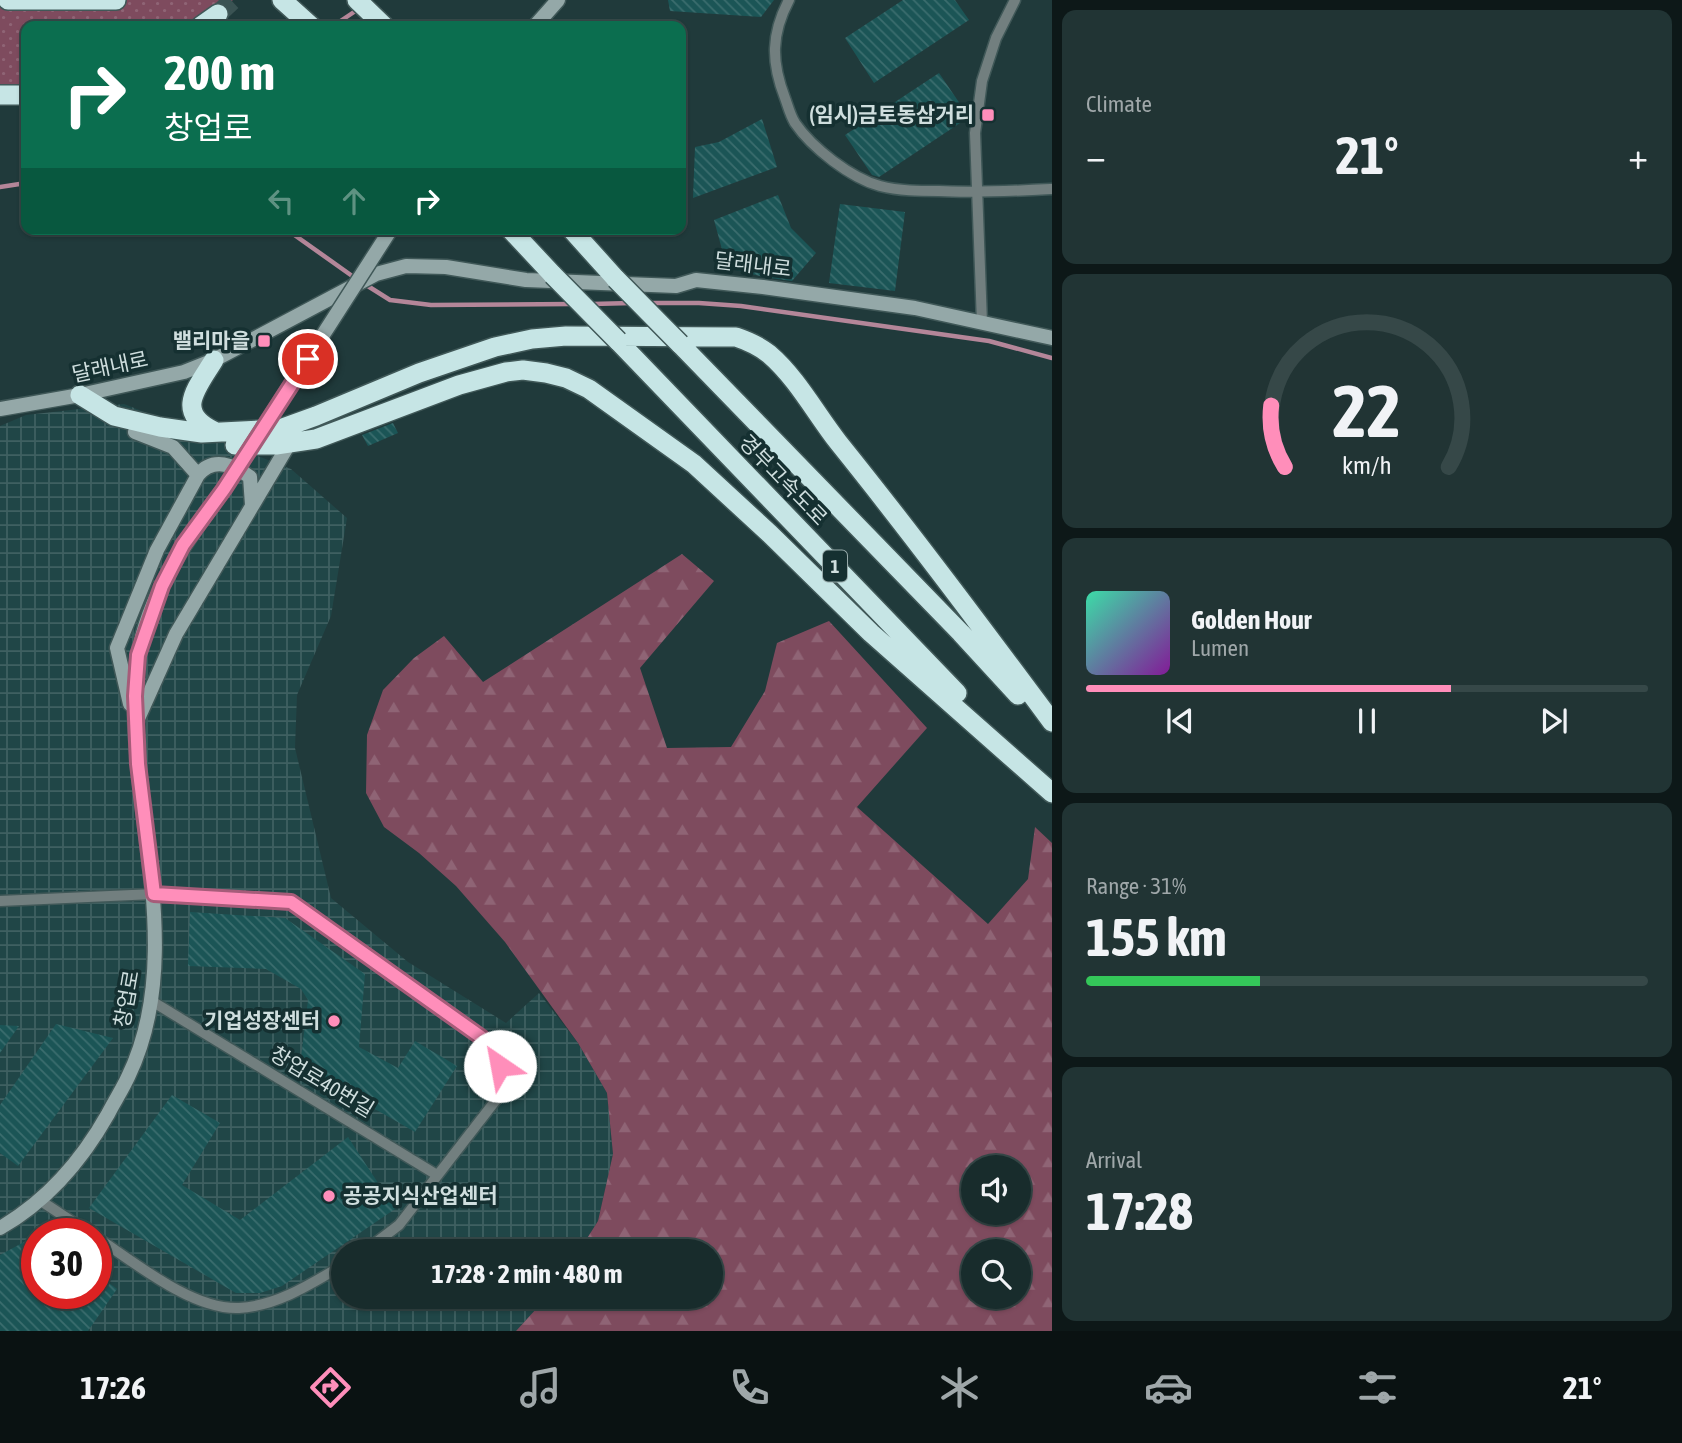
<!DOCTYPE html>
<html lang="en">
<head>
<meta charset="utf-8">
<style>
	:root { --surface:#182c2c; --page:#213434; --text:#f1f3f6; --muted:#9fa7a9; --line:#364848; --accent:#ff8eba }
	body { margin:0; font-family:"Asap Condensed","Noto Sans KR",sans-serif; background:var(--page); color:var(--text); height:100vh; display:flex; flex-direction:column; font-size:26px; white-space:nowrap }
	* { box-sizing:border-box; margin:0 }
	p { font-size:23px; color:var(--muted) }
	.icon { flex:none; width:38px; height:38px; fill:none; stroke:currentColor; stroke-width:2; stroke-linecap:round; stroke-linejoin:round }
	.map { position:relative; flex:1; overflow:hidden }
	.details { display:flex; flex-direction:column; gap:10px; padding:10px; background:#0d1818; width:630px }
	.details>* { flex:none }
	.hud { position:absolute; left:21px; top:21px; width:665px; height:214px; border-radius:14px; box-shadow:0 2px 5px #0004,0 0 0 2px var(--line); background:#0b6e4f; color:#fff; overflow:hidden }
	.buttons { position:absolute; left:961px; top:1155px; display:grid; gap:14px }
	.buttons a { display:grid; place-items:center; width:70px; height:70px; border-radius:50%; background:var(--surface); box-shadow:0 2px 5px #0004,0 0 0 2px var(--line); font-size:35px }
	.speed { position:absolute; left:21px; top:1218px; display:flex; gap:14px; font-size:35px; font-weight:700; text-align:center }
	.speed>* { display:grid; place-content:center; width:91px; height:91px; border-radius:50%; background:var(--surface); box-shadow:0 2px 5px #0004,0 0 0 2px var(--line); line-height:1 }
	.speed .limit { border:10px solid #d22; background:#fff; color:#111 }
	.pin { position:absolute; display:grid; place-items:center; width:60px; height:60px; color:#fff; margin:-30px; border:4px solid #fff; border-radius:50%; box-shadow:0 2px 7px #0007 }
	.me { position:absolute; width:77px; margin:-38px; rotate:327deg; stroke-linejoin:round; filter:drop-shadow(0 0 5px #0008) }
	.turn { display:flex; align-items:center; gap:24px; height:147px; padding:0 28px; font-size:32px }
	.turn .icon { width:91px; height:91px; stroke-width:2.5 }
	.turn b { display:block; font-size:49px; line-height:60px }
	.lanes { display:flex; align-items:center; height:66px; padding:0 28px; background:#0003; justify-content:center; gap:35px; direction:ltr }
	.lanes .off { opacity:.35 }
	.big { font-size:52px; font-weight:700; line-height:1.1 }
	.details .tile { flex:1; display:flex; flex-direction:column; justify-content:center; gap:10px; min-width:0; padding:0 24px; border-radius:14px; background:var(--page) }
	.details .dial { align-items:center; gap:0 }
	.dial svg { height:182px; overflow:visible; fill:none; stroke:var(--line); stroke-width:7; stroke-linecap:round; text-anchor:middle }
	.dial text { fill:var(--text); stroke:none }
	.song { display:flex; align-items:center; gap:21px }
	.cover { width:84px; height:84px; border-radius:10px; background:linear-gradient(135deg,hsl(160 70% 55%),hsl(290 70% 35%)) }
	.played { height:7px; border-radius:4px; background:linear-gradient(90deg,var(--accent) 65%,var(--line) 65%) }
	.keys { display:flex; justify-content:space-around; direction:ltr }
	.heat { display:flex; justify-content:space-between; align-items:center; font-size:38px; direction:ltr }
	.charge { height:10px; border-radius:5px; background:linear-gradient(90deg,#34c759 31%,var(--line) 0) }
	.trip { position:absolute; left:331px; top:1239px; width:392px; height:70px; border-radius:35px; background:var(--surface); box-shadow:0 2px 5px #0004,0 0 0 2px var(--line); font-weight:700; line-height:70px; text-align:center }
	.menu { display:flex; height:112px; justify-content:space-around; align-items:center; background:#0a1212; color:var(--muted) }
	.menu .icon { width:49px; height:49px }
	.menu .on { color:var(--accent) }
	.menu b { font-size:32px; color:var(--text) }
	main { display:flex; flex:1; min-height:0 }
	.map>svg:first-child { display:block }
	.industrial { fill:url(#industrial-grid); fill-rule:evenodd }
	.grass { fill:url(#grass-dots) }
	.forest { fill:url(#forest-firs); fill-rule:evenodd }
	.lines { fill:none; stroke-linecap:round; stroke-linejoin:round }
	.stream { stroke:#b48699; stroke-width:4.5 }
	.building { fill:url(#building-back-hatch) }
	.highway-tunnel { stroke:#3a5353; stroke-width:19; stroke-dasharray:19 10; stroke-linecap:butt }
	.street-casing { stroke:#405858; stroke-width:13 }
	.secondary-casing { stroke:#405858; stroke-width:17 }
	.highway-casing { stroke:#405858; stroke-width:22 }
	.street { stroke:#727f7f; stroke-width:10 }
	.secondary { stroke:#94a8a8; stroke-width:14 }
	.highway { stroke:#c6e5e5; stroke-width:19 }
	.secondary-bridge-casing { stroke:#405858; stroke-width:17; stroke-linecap:butt }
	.highway-bridge-casing { stroke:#405858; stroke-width:22; stroke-linecap:butt }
	.secondary-bridge { stroke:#94a8a8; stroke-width:14 }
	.highway-bridge { stroke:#c6e5e5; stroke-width:19 }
	.route-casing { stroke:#a65c79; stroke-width:18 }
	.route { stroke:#ff8eba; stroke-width:12 }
	.poi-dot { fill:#ff8eba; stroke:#153031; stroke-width:2.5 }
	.labels { text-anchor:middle; stroke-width:7; stroke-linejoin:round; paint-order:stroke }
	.shield { fill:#153031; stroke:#97aaaa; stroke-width:2 }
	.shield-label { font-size:19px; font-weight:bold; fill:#cfdede }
	.poi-label { font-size:21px; font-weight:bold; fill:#cfdede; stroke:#153031; text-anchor:end }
	.street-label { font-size:21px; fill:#cfdede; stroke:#153031 }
</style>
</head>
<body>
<main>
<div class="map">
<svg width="1052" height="1331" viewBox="0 0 1052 1331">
	<defs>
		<pattern id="industrial-grid" width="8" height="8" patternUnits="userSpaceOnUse" patternTransform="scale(1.75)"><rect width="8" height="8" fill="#204647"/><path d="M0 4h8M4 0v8" fill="none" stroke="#3f6061"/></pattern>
		<pattern id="grass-dots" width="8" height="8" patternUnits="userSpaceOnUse" patternTransform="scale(1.75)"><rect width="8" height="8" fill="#7e4b5e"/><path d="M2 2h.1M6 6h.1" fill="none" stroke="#8f6475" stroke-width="1.8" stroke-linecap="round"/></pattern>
		<pattern id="forest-firs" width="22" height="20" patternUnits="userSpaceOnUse" patternTransform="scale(1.75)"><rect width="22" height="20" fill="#7e4b5e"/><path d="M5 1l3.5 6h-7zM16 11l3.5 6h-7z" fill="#8f6475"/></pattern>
		<pattern id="building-back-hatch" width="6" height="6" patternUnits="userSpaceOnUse" patternTransform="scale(1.75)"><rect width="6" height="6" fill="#1b5556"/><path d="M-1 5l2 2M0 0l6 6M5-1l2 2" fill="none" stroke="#3b6d6e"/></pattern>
	</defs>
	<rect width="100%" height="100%" fill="#203a3b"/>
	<path class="industrial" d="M124,404L291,469L347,518L331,616L297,695L295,748L331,898L408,962L506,1023L539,993L578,1043L607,1093L613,1154L598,1221L579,1251H343V1297H547L516,1331H0V426L26,415ZM37,1234H96V1293H37Z"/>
	<path class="grass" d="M0,0H233L201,26H26V95H0Z"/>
	<path class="forest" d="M682,554L714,581L640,668L667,748L731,747L765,691L777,643L829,621L927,728L857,807L988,924L1028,879L1035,827L1052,843V1331H516L547,1297H710V1251H579L598,1221L613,1154L607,1093L578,1043L505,942L456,886L419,853L384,827L366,793L367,735L383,690L414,658L444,636L483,682ZM973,1167H1018V1213H973ZM973,1251H1018V1297H973Z"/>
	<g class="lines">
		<path class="stream" d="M333,26L360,8
			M0,187L26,183
			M286,229L355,278
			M363,283L390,300L431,305L573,304
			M648,303H699L741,306L989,341L1052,358
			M592,304L632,303"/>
	</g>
	<path class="building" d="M668,0H774L761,17L670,11Z
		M903,0H955L969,20L874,83L845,38Z
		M939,73L969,117L879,177L872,175L845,135Z
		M762,119L777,167L693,198L695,147L719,142Z
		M778,195L791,228L816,253L792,281L764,277L727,268L714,220Z
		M840,204L905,212L895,291L829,283Z
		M393,423L398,433L368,446L362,435Z
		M190,912L285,918L365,974L359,1047L398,1068L415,1041L457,1066L415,1132L300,1066L308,1000L301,989L266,969L188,966Z
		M56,1024L113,1038L18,1166L0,1153V1105Z
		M0,1025L19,1026L0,1053Z
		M172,1095L220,1123L182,1185L240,1220L348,1137L395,1209L282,1286L260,1293H236L89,1208Z
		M37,1235V1293H96V1273L117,1289L88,1331H0V1255Z"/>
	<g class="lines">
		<path class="highway-tunnel" d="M218,14L233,0"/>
		<g class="street-casing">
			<path id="street" d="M789,0C771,34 771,62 785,98C788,106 790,115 795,123C812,148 851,178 880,186C899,191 920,191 939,191C977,193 1014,191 1052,189
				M982,323L975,133L982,81L996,38L1015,0
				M0,901L154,894L287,901L486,1041C501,1057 507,1081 496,1100L399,1225L365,1251
				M150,1000L437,1175
				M41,1201L91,1234
				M96,1237C134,1262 192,1310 239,1308C277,1306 311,1284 343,1265"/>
		</g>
		<g class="secondary-casing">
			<path id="secondary" d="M535,26L558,0
				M0,409L80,395L184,372L214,360L376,274L406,266L446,267L526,280L676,286L696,280L763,287L915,308L1052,338
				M198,475C213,456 234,465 250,477L252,505
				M130,704L117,648L157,550L198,475L173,447L135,432
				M137,721L176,634L289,444
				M0,1228C47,1201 81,1162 108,1114C114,1102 122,1090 128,1077C170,991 153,891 142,800C137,753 131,704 138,657C147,595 188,538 224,489"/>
		</g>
		<g class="highway-casing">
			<path id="highway" d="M8,0H116
				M282,0L311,26
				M357,0L384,26
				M201,26L218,14
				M0,95H26
				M510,229L553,275
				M571,229L616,279
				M618,341L957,693
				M680,344L961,633L1018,695
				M80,395L114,416L160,427L202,433L280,429L316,416L419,373L495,347L532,339L566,336L736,337C748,341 759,346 769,354C797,378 816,414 838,442C912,534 982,628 1052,722
				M214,431C174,412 197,388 214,360
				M235,445H276L316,439L459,385L506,372L523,370L546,373L566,378L589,389L694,464L770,534L871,633L1052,793"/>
		</g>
		<use href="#street" class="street"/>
		<use href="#secondary" class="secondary"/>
		<use href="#highway" class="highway"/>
		<g class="secondary-bridge-casing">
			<path id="secondary-bridge" d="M224,489L391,229"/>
		</g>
		<g class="highway-bridge-casing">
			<path id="highway-bridge" d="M553,275L618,341
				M616,279L680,344"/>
		</g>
		<use href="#secondary-bridge" class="secondary-bridge"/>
		<use href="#highway-bridge" class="highway-bridge"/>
	</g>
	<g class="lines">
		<g class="route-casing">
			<path id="route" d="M308,359L224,489L183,545L162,586L138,655L135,696L138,764L154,894L291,902L481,1037L495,1052L500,1066"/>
		</g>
		<use href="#route" class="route"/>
	</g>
	<g class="poi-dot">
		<rect x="981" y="108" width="14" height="14" rx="3.5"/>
		<rect x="257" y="334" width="14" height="14" rx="3.5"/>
		<circle cx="334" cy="1021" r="7"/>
		<circle cx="329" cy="1196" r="7"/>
	</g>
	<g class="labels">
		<rect class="shield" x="823" y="550.5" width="24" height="31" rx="5"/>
		<g class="shield-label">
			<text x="835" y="573">1</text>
		</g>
		<g class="poi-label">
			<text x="974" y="122">(임시)금토동삼거리</text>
			<text x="250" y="348">밸리마을</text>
			<text x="320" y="1028">기업성장센터</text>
			<text x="343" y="1203" text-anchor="start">공공지식산업센터</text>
		</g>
		<g class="street-label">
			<text transform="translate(753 265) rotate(7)" y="7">달래내로</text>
			<text transform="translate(110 367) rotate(-12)" y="7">달래내로</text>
			<text transform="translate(783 480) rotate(46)" y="7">경부고속도로</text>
			<text transform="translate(127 999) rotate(-80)" y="7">창업로</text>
			<text transform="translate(322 1082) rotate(31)" y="7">창업로40번길</text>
		</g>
	</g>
</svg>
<div class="buttons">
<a><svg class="icon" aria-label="sound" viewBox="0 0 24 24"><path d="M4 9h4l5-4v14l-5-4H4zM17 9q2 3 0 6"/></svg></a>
<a><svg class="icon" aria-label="search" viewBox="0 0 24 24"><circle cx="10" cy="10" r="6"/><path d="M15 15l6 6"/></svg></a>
</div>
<div class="speed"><div class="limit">30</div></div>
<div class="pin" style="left:308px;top:359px;background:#d93025"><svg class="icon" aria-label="arrive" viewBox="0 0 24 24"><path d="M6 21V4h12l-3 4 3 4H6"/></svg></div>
<svg class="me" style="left:500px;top:1066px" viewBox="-20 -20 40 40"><circle r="19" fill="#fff"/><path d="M0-13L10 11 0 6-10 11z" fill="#ff8eba"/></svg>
<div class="trip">17:28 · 2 min · 480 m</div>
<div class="hud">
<div class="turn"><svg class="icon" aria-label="right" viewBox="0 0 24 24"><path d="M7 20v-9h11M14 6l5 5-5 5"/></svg><div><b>200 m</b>창업로</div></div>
<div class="lanes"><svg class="icon off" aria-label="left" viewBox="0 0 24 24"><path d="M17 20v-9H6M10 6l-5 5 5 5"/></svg><svg class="icon off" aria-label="ahead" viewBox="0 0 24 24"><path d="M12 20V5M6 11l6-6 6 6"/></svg><svg class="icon" aria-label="right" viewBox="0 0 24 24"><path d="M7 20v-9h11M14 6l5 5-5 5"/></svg></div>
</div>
</div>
<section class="details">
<div class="tile"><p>Climate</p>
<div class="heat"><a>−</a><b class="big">21°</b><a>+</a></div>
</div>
<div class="tile dial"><svg viewBox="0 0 100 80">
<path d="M14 69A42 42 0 1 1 86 69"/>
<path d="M14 69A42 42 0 0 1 8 42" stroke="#ff8eba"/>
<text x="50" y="56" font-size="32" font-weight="700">22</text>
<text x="50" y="72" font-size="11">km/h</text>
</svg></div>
<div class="tile">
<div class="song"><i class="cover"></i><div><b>Golden Hour</b><p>Lumen</p></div></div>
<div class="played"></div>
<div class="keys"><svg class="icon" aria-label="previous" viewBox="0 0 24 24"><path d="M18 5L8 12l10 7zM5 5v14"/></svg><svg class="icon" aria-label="pause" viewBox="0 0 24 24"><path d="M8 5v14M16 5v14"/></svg><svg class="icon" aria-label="next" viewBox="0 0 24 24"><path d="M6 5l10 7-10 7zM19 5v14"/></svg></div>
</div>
<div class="tile"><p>Range · 31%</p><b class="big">155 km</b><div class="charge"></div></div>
<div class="tile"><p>Arrival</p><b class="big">17:28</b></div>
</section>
</main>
<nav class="menu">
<b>17:26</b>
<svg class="icon on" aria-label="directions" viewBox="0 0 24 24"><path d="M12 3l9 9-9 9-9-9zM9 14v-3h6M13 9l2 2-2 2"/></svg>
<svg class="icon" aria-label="music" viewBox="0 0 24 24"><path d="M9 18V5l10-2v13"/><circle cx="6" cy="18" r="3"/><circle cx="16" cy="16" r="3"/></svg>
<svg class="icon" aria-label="phone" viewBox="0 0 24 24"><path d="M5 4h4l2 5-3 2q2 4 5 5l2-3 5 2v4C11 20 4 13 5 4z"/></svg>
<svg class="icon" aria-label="climate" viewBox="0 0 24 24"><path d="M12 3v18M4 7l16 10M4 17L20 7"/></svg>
<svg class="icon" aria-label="car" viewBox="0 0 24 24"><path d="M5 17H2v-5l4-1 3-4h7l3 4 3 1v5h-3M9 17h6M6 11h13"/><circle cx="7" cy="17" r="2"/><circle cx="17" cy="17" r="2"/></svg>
<svg class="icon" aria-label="filters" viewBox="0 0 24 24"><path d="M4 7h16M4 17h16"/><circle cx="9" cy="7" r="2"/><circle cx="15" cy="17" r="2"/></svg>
<b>21°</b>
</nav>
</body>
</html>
